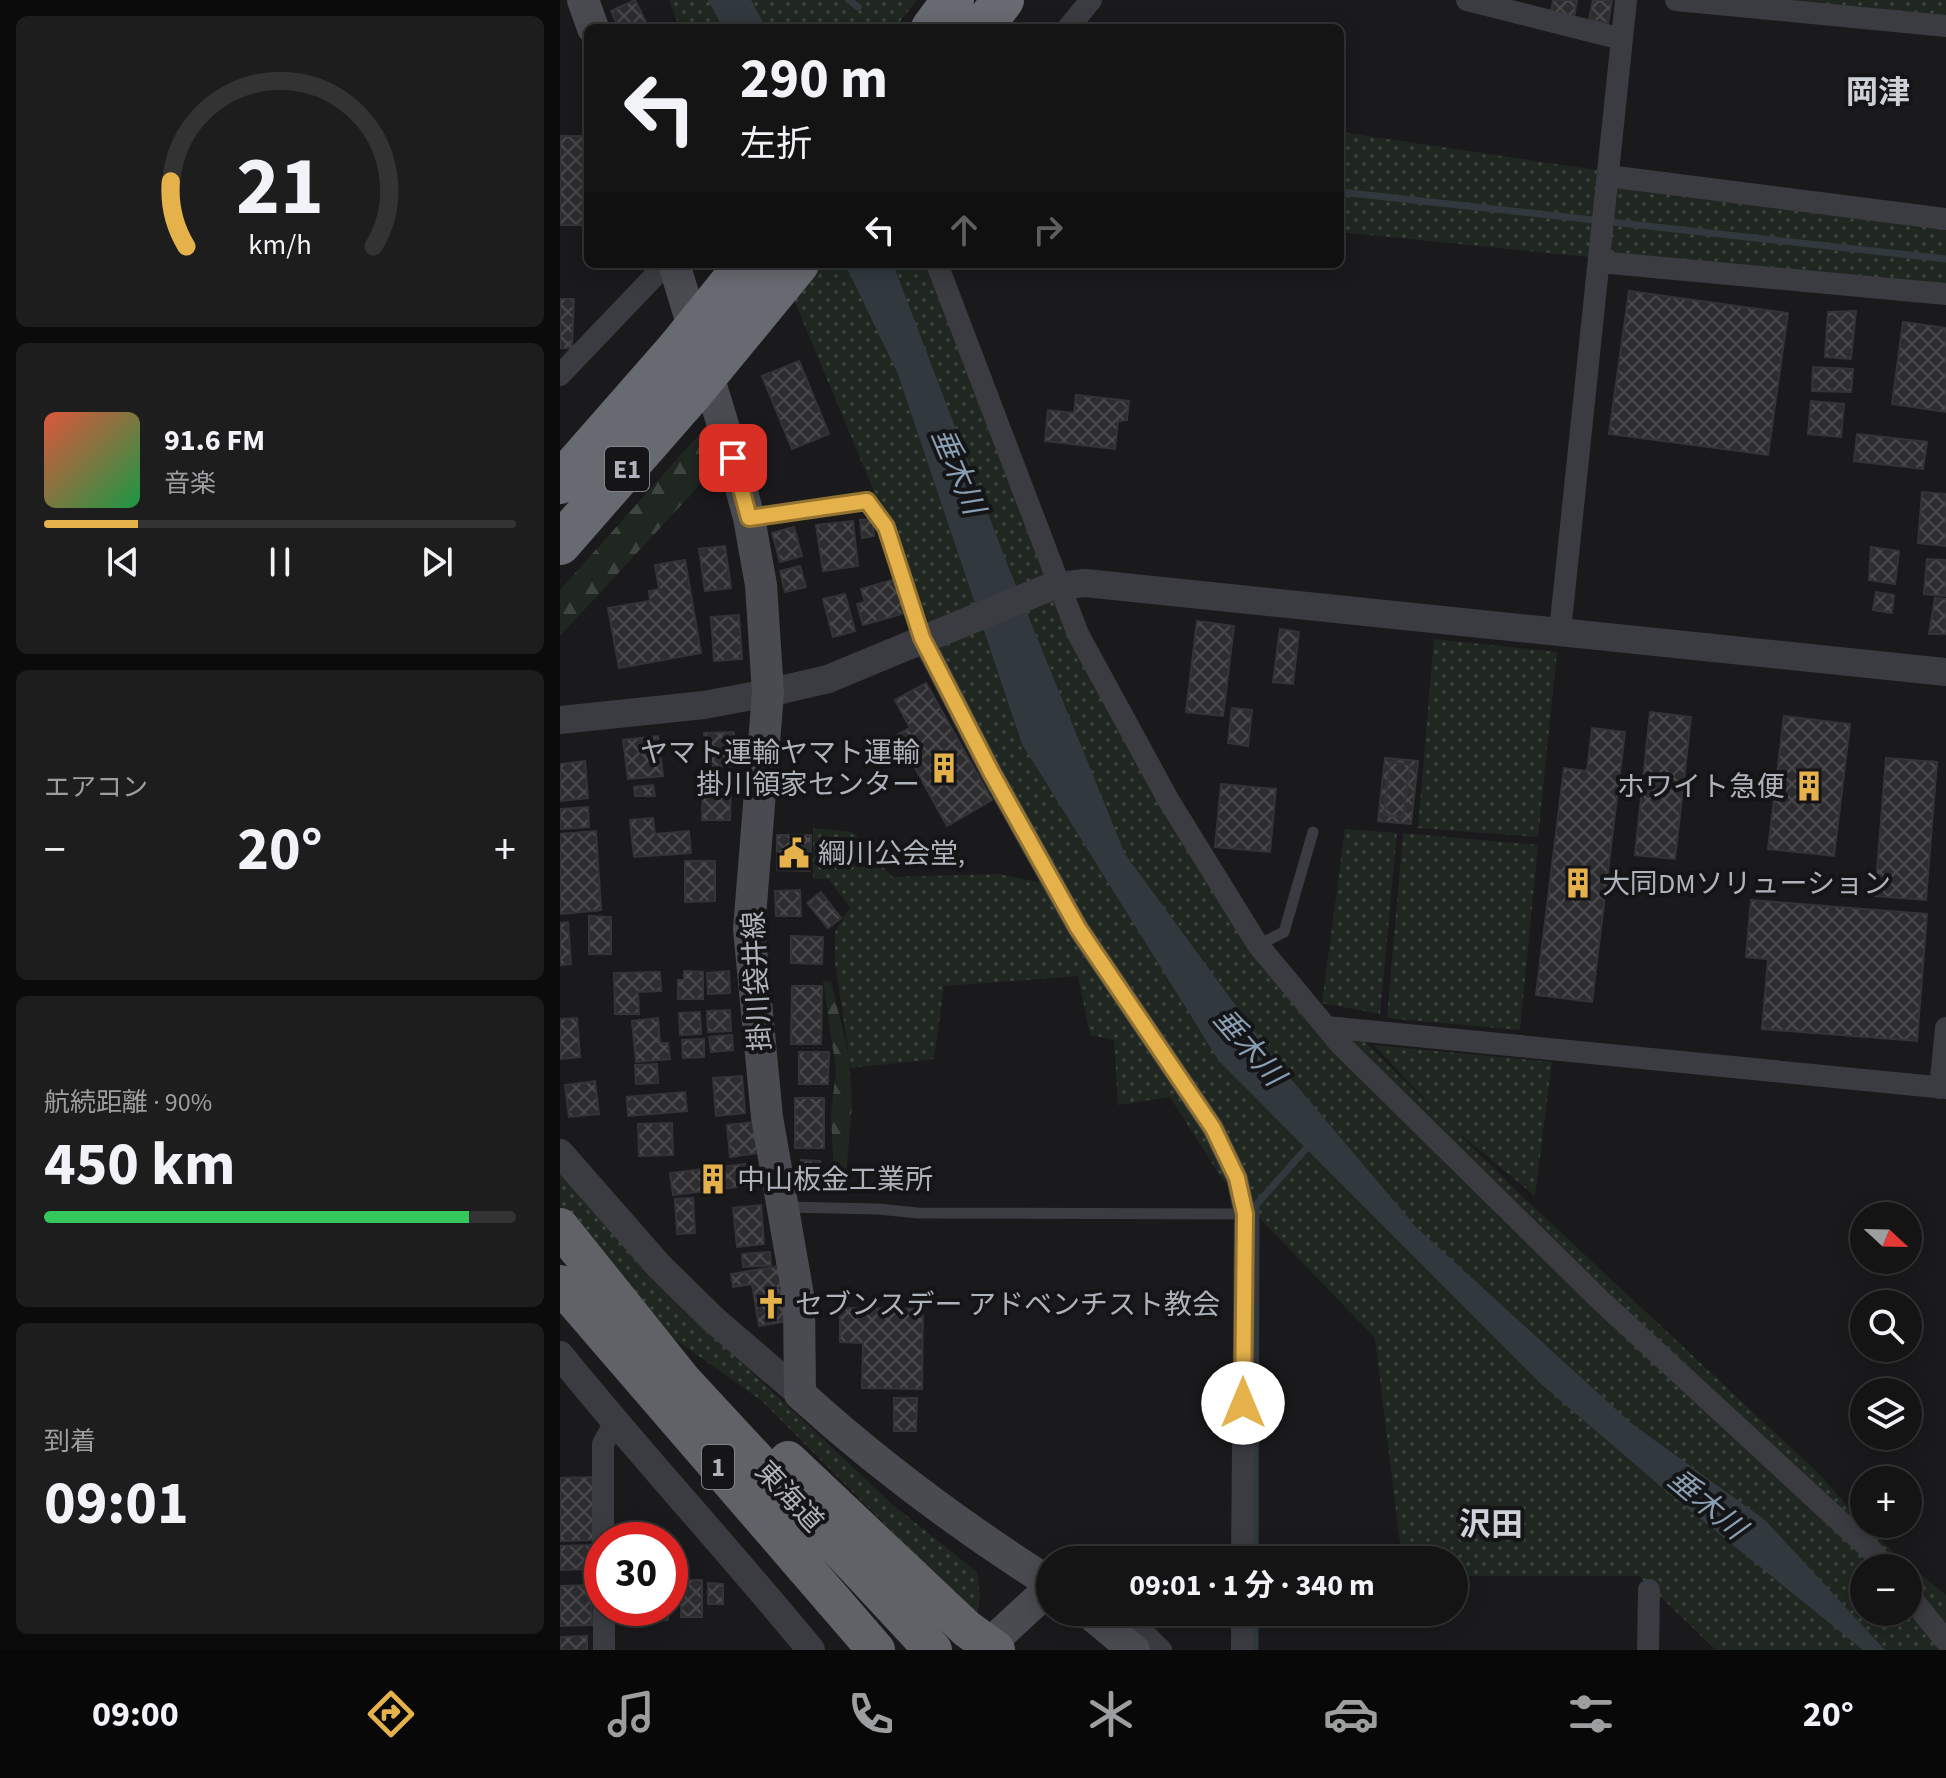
<!DOCTYPE html>
<html lang="ja">
<head>
<meta charset="utf-8">
<style>
	:root { --surface:#141415; --page:#1d1d1e; --text:#f1f3f6; --muted:#9d9ea0; --line:#333334; --accent:#e4b14a }
	body { margin:0; font-family:"Source Sans 3","Noto Sans JP",sans-serif; background:var(--page); color:var(--text); height:100vh; display:flex; flex-direction:column; font-size:30px; white-space:nowrap }
	* { box-sizing:border-box; margin:0 }
	p { font-size:26px; color:var(--muted) }
	.icon { flex:none; width:44px; height:44px; fill:none; stroke:currentColor; stroke-width:2; stroke-linecap:round; stroke-linejoin:round }
	.map { position:relative; flex:1; overflow:hidden }
	.drawer { display:flex; flex-direction:column; gap:16px; padding:16px; background:#0b0b0c; width:560px }
	.drawer>* { flex:none }
	.top-card { position:absolute; left:24px; top:24px; width:760px; height:244px; border-radius:12px; box-shadow:0 4px 20px #0003,0 0 0 2px var(--line); background:#141415; color:var(--text); overflow:hidden }
	.needle { width:52px; rotate:112deg }
	.buttons { position:absolute; left:1290px; top:1202px; display:grid; gap:16px }
	.buttons a { display:grid; place-items:center; width:72px; height:72px; border-radius:50%; background:var(--surface); box-shadow:0 4px 20px #0003,0 0 0 2px var(--line); font-size:40px }
	.speed { position:absolute; left:24px; top:1522px; display:flex; gap:16px; font-size:40px; font-weight:700; text-align:center }
	.speed>* { display:grid; place-content:center; width:104px; height:104px; border-radius:50%; background:var(--surface); box-shadow:0 4px 20px #0003,0 0 0 2px var(--line); line-height:1 }
	.speed .limit { border:12px solid #d22; background:#fff; color:#111 }
	.pin { position:absolute; display:grid; place-items:center; width:68px; height:68px; color:#fff; margin:-34px; border-radius:16px; box-shadow:0 4px 12px #0006 }
	.me { position:absolute; width:88px; margin:-44px; rotate:0deg; stroke-linejoin:round; filter:drop-shadow(0 0 6px #0008) }
	.turn { display:flex; align-items:center; gap:28px; height:168px; padding:0 24px; font-size:36px }
	.turn .icon { width:104px; height:104px; stroke-width:2.5 }
	.turn b { display:block; font-size:56px; line-height:68px }
	.lanes { display:flex; align-items:center; height:76px; padding:0 24px; background:#0003; justify-content:center; gap:40px; direction:ltr }
	.lanes .off { opacity:.35 }
	.big { font-size:60px; font-weight:700; line-height:1.1 }
	.drawer .widget { flex:1; display:flex; flex-direction:column; justify-content:center; gap:12px; min-width:0; padding:0 28px; border-radius:12px; background:var(--page) }
	.drawer .dial { align-items:center; gap:0 }
	.dial svg { height:208px; overflow:visible; fill:none; stroke:var(--line); stroke-width:7; stroke-linecap:round; text-anchor:middle }
	.dial text { fill:var(--text); stroke:none }
	.song { display:flex; align-items:center; gap:24px }
	.cover { width:96px; height:96px; border-radius:12px; background:linear-gradient(135deg,hsl(10 70% 55%),hsl(140 70% 35%)) }
	.played { height:8px; border-radius:4px; background:linear-gradient(90deg,var(--accent) 20%,var(--line) 20%) }
	.keys { display:flex; justify-content:space-around; direction:ltr }
	.heat { display:flex; justify-content:space-between; align-items:center; font-size:44px; direction:ltr }
	.charge { height:12px; border-radius:6px; background:linear-gradient(90deg,#34c759 90%,var(--line) 0) }
	.trip { position:absolute; left:476px; top:1546px; width:432px; height:80px; border-radius:40px; background:var(--surface); box-shadow:0 4px 20px #0003,0 0 0 2px var(--line); font-weight:700; line-height:80px; text-align:center }
	.tabs { display:flex; height:128px; justify-content:space-around; align-items:center; background:#080808; color:var(--muted) }
	.tabs .icon { width:56px; height:56px }
	.tabs .current { color:var(--accent) }
	.tabs b { font-size:36px; color:var(--text) }
	main { display:flex; flex:1; min-height:0 }
	.map>svg:first-child { display:block }
	.grass { fill:url(#grass-dots); fill-rule:evenodd }
	.forest { fill:url(#forest-firs) }
	.water { fill:#31393f }
	.lines { fill:none; stroke-linecap:round; stroke-linejoin:round }
	.stream { stroke:#31393f; stroke-width:7 }
	.building { fill:url(#building-cross-hatch); stroke:#343438; stroke-width:2 }
	.service { stroke:#3b3c41; stroke-width:11 }
	.minor { stroke:#3b3c41; stroke-width:22 }
	.tertiary { stroke:#3b3c41; stroke-width:28 }
	.secondary { stroke:#4a4b51; stroke-width:32 }
	.trunk { stroke:#606268; stroke-width:38 }
	.motorway { stroke:#686a71; stroke-width:42 }
	.trunk-bridge { stroke:#606268; stroke-width:38 }
	.motorway-bridge { stroke:#686a71; stroke-width:42 }
	.route-casing { stroke:#947330; stroke-width:20 }
	.route { stroke:#e4b14a; stroke-width:14 }
	.labels { text-anchor:middle; stroke-width:8; stroke-linejoin:round; paint-order:stroke }
	.shield { fill:#151517; stroke:#808389; stroke-width:2 }
	.shield-label { font-size:26px; font-weight:bold; fill:#aeb2ba }
	.poi-label { font-size:28px; fill:#aeb2ba; stroke:#151517; text-anchor:start }
	.street-label { font-size:28px; fill:#aeb2ba; stroke:#151517 }
	.water-label { font-size:30px; font-style:italic; fill:#889eb2; stroke:#151517 }
	.quarter-label { font-size:32px; font-weight:bold; fill:#ced1d7; stroke:#151517 }
</style>
</head>
<body>
<main>
<section class="drawer">
<div class="widget dial"><svg viewBox="0 0 100 80">
<path d="M14 69A42 42 0 1 1 86 69"/>
<path d="M14 69A42 42 0 0 1 8 44" stroke="#e4b14a"/>
<text x="50" y="56" font-size="32" font-weight="700">21</text>
<text x="50" y="72" font-size="11">km/h</text>
</svg></div>
<div class="widget">
<div class="song"><i class="cover"></i><div><b>91.6 FM</b><p>音楽</p></div></div>
<div class="played"></div>
<div class="keys"><svg class="icon" aria-label="previous" viewBox="0 0 24 24"><path d="M18 5L8 12l10 7zM5 5v14"/></svg><svg class="icon" aria-label="pause" viewBox="0 0 24 24"><path d="M8 5v14M16 5v14"/></svg><svg class="icon" aria-label="next" viewBox="0 0 24 24"><path d="M6 5l10 7-10 7zM19 5v14"/></svg></div>
</div>
<div class="widget"><p>エアコン</p>
<div class="heat"><a>−</a><b class="big">20°</b><a>+</a></div>
</div>
<div class="widget"><p>航続距離 · 90%</p><b class="big">450 km</b><div class="charge"></div></div>
<div class="widget"><p>到着</p><b class="big">09:01</b></div>
</section>
<div class="map">
<svg width="1386" height="1650" viewBox="0 0 1386 1650">
	<defs>
		<pattern id="grass-dots" width="8" height="8" patternUnits="userSpaceOnUse" patternTransform="scale(2)"><rect width="8" height="8" fill="#202721"/><path d="M2 2h.1M6 6h.1" fill="none" stroke="#3e443f" stroke-width="1.8" stroke-linecap="round"/></pattern>
		<pattern id="forest-firs" width="22" height="20" patternUnits="userSpaceOnUse" patternTransform="scale(2)"><rect width="22" height="20" fill="#202721"/><path d="M5 1l3.5 6h-7zM16 11l3.5 6h-7z" fill="#3e443f"/></pattern>
		<pattern id="building-cross-hatch" width="8" height="8" patternUnits="userSpaceOnUse" patternTransform="scale(2)"><rect width="8" height="8" fill="#2d2d30"/><path d="M0 0l8 8M0 8l8-8" fill="none" stroke="#49494c"/></pattern>
	</defs>
	<rect width="100%" height="100%" fill="#1a1a1c"/>
	<path class="grass" d="M109,0H357L335,28H120Z
		M1118,0H1386V24Z
		M780,132L1253,202L1386,220V293L780,232Z
		M219,264H374L564,719L762,1032L803,1040L878,1114L814,1045L992,1062L975,1196L895,1130L963,1197L1258,1473L1304,1524L1340,1558L1386,1595V1650H1156L1079,1576H894V1560H842L815,1338L663,1180L610,1097L558,1105L554,1040L530,1035L518,976L384,986L374,1059L291,1068L275,963V932L290,907L268,879H253V828L292,832L332,877L438,874L493,885L422,750ZM1304,1568H1348V1612H1304Z
		M874,639L997,652L978,837L858,828Z
		M785,829L837,833L820,1014L762,1003Z
		M843,833L978,845L960,1030L827,1018Z
		M0,1170L145,1328L333,1505L417,1572L420,1595L417,1616L201,1400L109,1335L0,1207Z"/>
	<path class="forest" d="M151,421L160,457L136,489L0,636V590Z
		M263,980L271,982L289,1055L292,1105L285,1186L274,1180L271,1113L276,1070Z"/>
	<path class="water" d="M148,0H191L206,28H163Z
		M285,264H333L448,566L565,854L720,1066L856,1227L1071,1423L1205,1520L1325,1650H1303L1112,1496L981,1384L659,1061L462,744L338,374Z"/>
	<g class="lines">
		<path class="stream" d="M289,0L298,7
			M780,192L1386,259
			M695,1560L696,1205L751,1143
			M695,1650V1612"/>
	</g>
	<path class="building" d="M75,0L89,28H59L51,11Z
		M993,0H1017L1014,18L991,14Z
		M1033,0H1052L1048,23L1029,20Z
		M0,136H27V225H0Z
		M1069,291L1228,313L1208,455L1049,434Z
		M0,299H14L12,348H0Z
		M1296,311L1291,359L1265,357L1268,312Z
		M1343,322L1386,328V412L1332,404Z
		M239,361L269,434L232,449L202,376Z
		M1253,367L1293,369L1291,392L1252,391Z
		M516,395L569,401L567,420L558,421L555,449L485,441L488,410L514,413Z
		M1251,401L1284,404L1281,437L1248,434Z
		M1297,434L1367,442L1363,469L1294,461Z
		M1362,492L1386,494V546L1358,543Z
		M312,519L314,536L302,538L300,520Z
		M293,521L298,566L263,571L256,525Z
		M234,527L242,556L220,562L212,533Z
		M165,546L171,588L145,591L139,549Z
		M1311,547L1339,551L1335,584L1309,580Z
		M1367,559L1386,560V596L1364,594Z
		M125,560L141,653L59,668L48,608L90,601L89,591L99,589L95,565Z
		M240,566L246,587L225,592L220,571Z
		M336,579L345,613L303,625L297,604L305,602L301,589Z
		M1316,592L1334,595L1332,613L1313,610Z
		M285,594L295,631L273,637L263,599Z
		M1375,598L1386,599V634H1369Z
		M179,615L182,659L154,661L151,617Z
		M637,621L674,626L663,716L626,712Z
		M720,629L739,632L733,684L713,682Z
		M366,683L432,800L387,826L337,735L350,728L335,700Z
		M672,708L692,710L688,746L668,743Z
		M1090,712L1131,717L1115,859L1075,855Z
		M1224,716L1290,724L1274,856L1208,849Z
		M1032,728L1065,732L1032,1002L976,995L1004,768L1027,771Z
		M174,732L175,766L145,767L144,733Z
		M98,736L103,776L68,779L63,740Z
		M825,758L858,761L851,824L818,821Z
		M1326,758L1377,762L1366,900L1315,896Z
		M25,761L28,798L0,801V764Z
		M830,762L850,765L843,817L824,815Z
		M143,780H171L170,820H142Z
		M661,784L716,789L710,852L655,847Z
		M93,785L95,796H75L74,787Z
		M28,807L29,827L0,829V809Z
		M93,818L95,834L129,831L131,853L74,857L70,820Z
		M36,831L41,910L0,914V834Z
		M217,835H251L250,871L217,870Z
		M125,861H155V901L125,902Z
		M240,890L241,916H216L215,891Z
		M261,892L281,918L268,928L247,903Z
		M1191,900L1367,914L1357,1041L1202,1029L1208,959L1186,957Z
		M29,916L51,917V954H29Z
		M8,922L11,964L0,965V923Z
		M231,936L263,937L262,964L231,963Z
		M124,971L143,972V999H118V980H124Z
		M169,971L170,993L148,994L147,973Z
		M100,972L101,991L78,992L79,1014H55L54,973Z
		M232,986H262L261,1044H231Z
		M170,1010L171,1031L148,1032L147,1011Z
		M140,1012L141,1034L120,1035L119,1013Z
		M17,1018L20,1057L0,1059V1019Z
		M98,1018L100,1043H108L110,1059L76,1062L72,1021Z
		M172,1035L173,1050L151,1052L149,1037Z
		M144,1039V1057L123,1058L122,1040Z
		M239,1052H269L268,1084H239Z
		M97,1064L98,1083L76,1084L75,1065Z
		M182,1076L185,1113L156,1116L153,1078Z
		M35,1081L39,1114L9,1117L5,1085Z
		M125,1092L127,1111L68,1116L67,1097Z
		M235,1098H264V1148H235Z
		M195,1122L199,1153L170,1157L167,1125Z
		M112,1123L113,1155L79,1156L78,1124Z
		M241,1160L260,1161V1191L241,1190Z
		M192,1163L195,1185L113,1195L110,1173Z
		M133,1198L135,1233L117,1234L115,1199Z
		M201,1205L204,1244L177,1247L173,1208Z
		M210,1252L211,1265L183,1267L182,1254Z
		M220,1266L229,1321L199,1326L192,1284L173,1287L171,1274Z
		M280,1308L363,1309L362,1389L302,1388L303,1343L280,1342Z
		M334,1398H357L356,1431H334Z
		M34,1477V1540L0,1541V1478Z
		M34,1545L35,1569L0,1570V1546Z
		M121,1580H142V1617H121Z
		M148,1583L163,1584V1604H148Z
		M31,1585L32,1625L0,1626V1586Z
		M69,1608H108V1620L78,1621V1612H69Z
		M27,1636V1650H0V1637Z"/>
	<g class="lines">
		<path class="service" d="M193,518L307,501L326,527L362,638
			M698,945L724,932L753,832
			M226,1207L318,1209L358,1213L685,1214"/>
		<path class="minor" d="M907,0L1062,39
			M1116,0L1386,26
			M508,28L531,0
			M1048,176L1386,219
			M1039,262L1386,294
			M377,264L518,634L609,801L698,945L781,1045L1038,1298L1312,1551L1326,1568
			M0,375L106,264
			M1000,631L1066,0
			M362,638L431,772L518,928L653,1128L677,1178L685,1214L682,1560
			M766,1027L1386,1088
			M1380,1088L1386,1028
			M43,1540V1444L55,1422
			M1348,1594L1386,1641
			M44,1608V1650
			M562,1612L601,1650
			M682,1650V1612
			M1088,1650L1089,1590"/>
		<path class="tertiary" d="M0,720L144,705L208,693L268,679L490,587L525,583L1386,672
			M0,1153L99,1266L153,1319L240,1394
			M0,1355C81,1455 169,1550 251,1650"/>
		<path class="secondary" d="M23,0L33,28
			M114,264L173,458L189,518L201,585L208,693L189,929L207,1117L239,1301L240,1394C317,1464 402,1527 490,1583
			M528,1612L574,1650
			M423,1650L490,1588"/>
		<path class="trunk" d="M0,1227L124,1382L373,1650
			M0,1284L316,1650
			M228,1460L407,1629"/>
		<path class="motorway" d="M372,28L393,0
			M422,28L443,0
			M0,483L119,347
			M0,544L132,393"/>
		<path class="trunk-bridge" d="M407,1629L436,1650"/>
		<path class="motorway-bridge" d="M119,347L186,264
			M132,393L238,264"/>
	</g>
	<g class="lines">
		<g class="route-casing">
			<path id="route" d="M173,458L189,518L307,501L326,527L362,638L431,772L518,928L653,1128L677,1178L685,1214L683,1403"/>
		</g>
		<use href="#route" class="route"/>
	</g>
	<defs>
		<g id="building-bare" transform="scale(2.4)"><path d="M-4-6H4V6H1V3H-1V6H-4ZM-2.5-4.3h1.7v1.8h-1.7ZM.8-4.3h1.7v1.8H.8ZM-2.5-1h1.7V.8h-1.7ZM.8-1h1.7V.8H.8Z" fill="#e4b14a" stroke="#151517" stroke-width="2.5" paint-order="stroke"/></g>
		<g id="civic-bare" transform="scale(2.4)"><path d="M-.6-6.5H3V-4.5H.6V-3L4-1V1h2V6H-6V1h2V-1L-.6-3ZM-1.2 2.5V6h2.4V2.5Z" fill="#e4b14a" stroke="#151517" stroke-width="2.5" paint-order="stroke"/></g>
		<g id="church-bare" transform="scale(2.4)"><path d="M-1.2-6h2.4v3.5h3.3v2.4h-3.3V6h-2.4V-.1h-3.3v-2.4h3.3Z" fill="#e4b14a" stroke="#151517" stroke-width="2.5" paint-order="stroke"/></g>
	</defs>
	<g fill-rule="evenodd">
		<use href="#building-bare" x="384" y="768"/>
		<use href="#building-bare" x="1249" y="786"/>
		<use href="#civic-bare" x="234" y="853"/>
		<use href="#building-bare" x="1018" y="883"/>
		<use href="#building-bare" x="153" y="1179"/>
		<use href="#church-bare" x="211" y="1304"/>
	</g>
	<g class="labels">
		<g class="shield">
			<rect x="45" y="447" width="44" height="44" rx="6"/>
			<rect x="142" y="1445" width="32" height="44" rx="6"/>
		</g>
		<g class="shield-label">
			<text x="67" y="478">E1</text>
			<text x="158" y="1476">1</text>
		</g>
		<g class="poi-label">
			<text x="360" y="762" text-anchor="end">ヤマト運輸ヤマト運輸<tspan x="360" dy="32">掛川領家センター</tspan></text>
			<text x="1225" y="796" text-anchor="end">ホワイト急便</text>
			<text x="258" y="863">綱川公会堂,</text>
			<text x="1042" y="893">大同DMソリューション</text>
			<text x="177" y="1189">中山板金工業所</text>
			<text x="235" y="1314">セブンスデー アドベンチスト教会</text>
		</g>
		<g class="street-label">
			<text transform="translate(196 981) rotate(-93)" y="10">掛川袋井線</text>
			<text transform="translate(230 1496) rotate(47)" y="10">東海道</text>
		</g>
		<g class="water-label">
			<text transform="translate(398 471) rotate(67)" y="10">垂木川</text>
			<text transform="translate(689 1047) rotate(49)" y="10">垂木川</text>
			<text transform="translate(1147 1504) rotate(40)" y="10">垂木川</text>
		</g>
		<g class="quarter-label">
			<text x="1318" y="103">岡津</text>
			<text x="931" y="1535">沢田</text>
		</g>
	</g>
</svg>
<div class="buttons">
<a><svg class="needle" viewBox="-14 -14 28 28"><path d="M0-13l5 13h-10z" fill="#e53935"/><path d="M0 13l5-13h-10z" fill="#9d9ea0"/></svg></a>
<a><svg class="icon" aria-label="search" viewBox="0 0 24 24"><circle cx="10" cy="10" r="6"/><path d="M15 15l6 6"/></svg></a>
<a><svg class="icon" aria-label="layers" viewBox="0 0 24 24"><path d="M12 4l9 5-9 5-9-5zM3 14l9 5 9-5"/></svg></a>
<a>+</a>
<a>−</a>
</div>
<div class="speed"><div class="limit">30</div></div>
<div class="pin" style="left:173px;top:458px;background:#d93025"><svg class="icon" aria-label="arrive" viewBox="0 0 24 24"><path d="M6 21V4h12l-3 4 3 4H6"/></svg></div>
<svg class="me" style="left:683px;top:1403px" viewBox="-20 -20 40 40"><circle r="19" fill="#fff"/><path d="M0-13L10 11 0 6-10 11z" fill="#e4b14a"/></svg>
<div class="trip">09:01 · 1 分 · 340 m</div>
<div class="top-card">
<div class="turn"><svg class="icon" aria-label="left" viewBox="0 0 24 24"><path d="M17 20v-9H6M10 6l-5 5 5 5"/></svg><div><b>290 m</b>左折</div></div>
<div class="lanes"><svg class="icon" aria-label="left" viewBox="0 0 24 24"><path d="M17 20v-9H6M10 6l-5 5 5 5"/></svg><svg class="icon off" aria-label="ahead" viewBox="0 0 24 24"><path d="M12 20V5M6 11l6-6 6 6"/></svg><svg class="icon off" aria-label="right" viewBox="0 0 24 24"><path d="M7 20v-9h11M14 6l5 5-5 5"/></svg></div>
</div>
</div>
</main>
<nav class="tabs">
<b>09:00</b>
<svg class="icon current" aria-label="directions" viewBox="0 0 24 24"><path d="M12 3l9 9-9 9-9-9zM9 14v-3h6M13 9l2 2-2 2"/></svg>
<svg class="icon" aria-label="music" viewBox="0 0 24 24"><path d="M9 18V5l10-2v13"/><circle cx="6" cy="18" r="3"/><circle cx="16" cy="16" r="3"/></svg>
<svg class="icon" aria-label="phone" viewBox="0 0 24 24"><path d="M5 4h4l2 5-3 2q2 4 5 5l2-3 5 2v4C11 20 4 13 5 4z"/></svg>
<svg class="icon" aria-label="climate" viewBox="0 0 24 24"><path d="M12 3v18M4 7l16 10M4 17L20 7"/></svg>
<svg class="icon" aria-label="car" viewBox="0 0 24 24"><path d="M5 17H2v-5l4-1 3-4h7l3 4 3 1v5h-3M9 17h6M6 11h13"/><circle cx="7" cy="17" r="2"/><circle cx="17" cy="17" r="2"/></svg>
<svg class="icon" aria-label="filters" viewBox="0 0 24 24"><path d="M4 7h16M4 17h16"/><circle cx="9" cy="7" r="2"/><circle cx="15" cy="17" r="2"/></svg>
<b>20°</b>
</nav>
</body>
</html>
